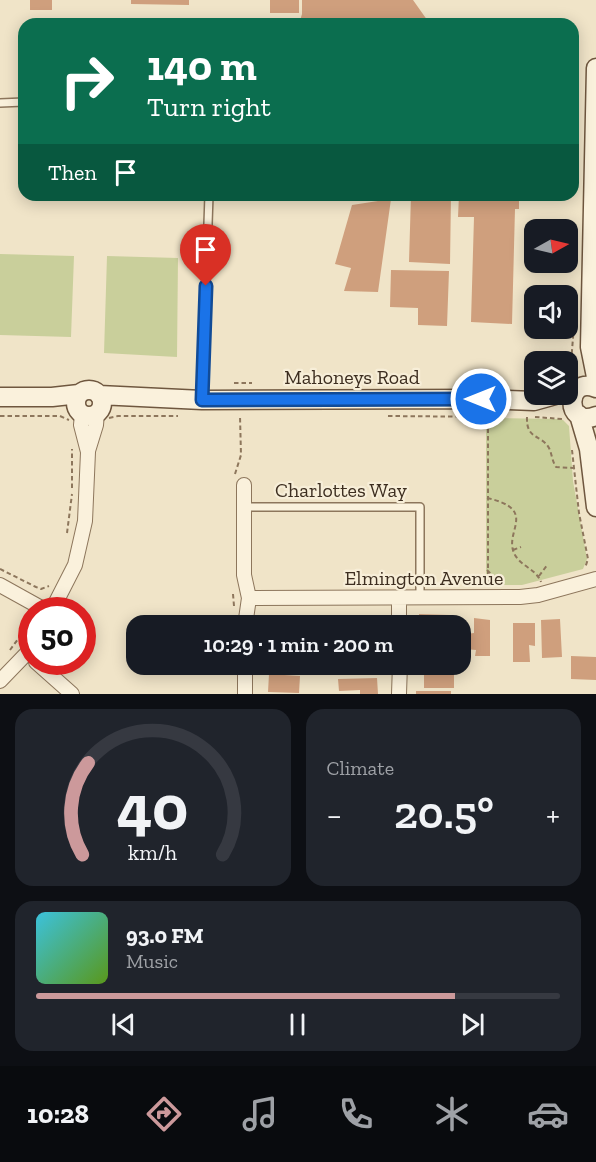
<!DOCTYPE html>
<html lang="en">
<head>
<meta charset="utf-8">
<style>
	:root { --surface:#171b24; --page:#20242c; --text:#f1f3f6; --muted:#9ea1a6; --line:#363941; --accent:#cc999b }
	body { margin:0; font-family:"Zilla Slab",serif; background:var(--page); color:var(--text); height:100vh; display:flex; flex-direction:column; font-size:22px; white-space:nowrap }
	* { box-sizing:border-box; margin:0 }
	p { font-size:20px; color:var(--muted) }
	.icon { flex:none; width:33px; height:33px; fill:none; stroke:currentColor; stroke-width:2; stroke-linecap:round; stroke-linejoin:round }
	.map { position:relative; height:694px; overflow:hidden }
	.sheet { display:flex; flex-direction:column; gap:15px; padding:15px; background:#0d0f14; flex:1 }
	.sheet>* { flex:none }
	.hud { position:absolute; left:18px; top:18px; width:561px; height:183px; border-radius:18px; box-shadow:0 3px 15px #0003; background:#0b6e4f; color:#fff; overflow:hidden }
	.needle { width:39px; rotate:82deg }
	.tools { position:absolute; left:524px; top:219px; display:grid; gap:12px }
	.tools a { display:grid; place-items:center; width:54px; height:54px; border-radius:12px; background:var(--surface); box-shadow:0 3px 15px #0003; font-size:30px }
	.speed { position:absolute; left:18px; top:597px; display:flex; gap:12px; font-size:30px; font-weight:700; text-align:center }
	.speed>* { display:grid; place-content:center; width:78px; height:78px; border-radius:50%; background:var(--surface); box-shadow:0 3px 15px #0003; line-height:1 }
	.speed .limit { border:9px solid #d22; background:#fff; color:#111 }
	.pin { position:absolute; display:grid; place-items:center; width:51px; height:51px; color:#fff; margin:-62px -26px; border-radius:50% 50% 50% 0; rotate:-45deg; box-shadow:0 0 6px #0007 }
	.pin .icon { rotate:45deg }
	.me { position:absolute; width:66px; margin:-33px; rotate:270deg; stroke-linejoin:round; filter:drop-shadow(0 0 4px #0008) }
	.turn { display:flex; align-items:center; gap:21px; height:126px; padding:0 30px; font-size:27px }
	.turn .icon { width:78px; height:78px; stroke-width:2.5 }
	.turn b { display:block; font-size:42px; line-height:51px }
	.then { display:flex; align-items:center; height:57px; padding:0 30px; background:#0003; gap:12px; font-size:22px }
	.big { font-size:45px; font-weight:600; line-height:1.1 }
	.sheet .card { flex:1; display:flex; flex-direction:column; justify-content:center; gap:9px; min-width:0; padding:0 21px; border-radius:18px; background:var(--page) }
	.sheet .dial { align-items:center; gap:0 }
	.dial svg { height:156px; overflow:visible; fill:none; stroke:var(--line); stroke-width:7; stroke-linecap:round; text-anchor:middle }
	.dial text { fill:var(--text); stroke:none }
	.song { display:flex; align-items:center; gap:18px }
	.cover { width:72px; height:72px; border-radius:9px; background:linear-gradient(135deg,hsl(190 70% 55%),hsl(90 70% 35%)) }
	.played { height:6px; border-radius:3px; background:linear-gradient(90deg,var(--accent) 80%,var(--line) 80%) }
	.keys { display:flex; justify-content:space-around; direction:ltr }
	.heat { display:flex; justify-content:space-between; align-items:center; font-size:33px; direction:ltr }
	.sheet .tiles { flex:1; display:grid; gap:15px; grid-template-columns:1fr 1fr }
	.card:last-child { grid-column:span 2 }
	.trip { position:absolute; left:126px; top:615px; width:345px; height:60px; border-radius:18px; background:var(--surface); box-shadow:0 3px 15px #0003; font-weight:600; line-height:60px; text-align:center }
	.tabs { display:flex; height:96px; justify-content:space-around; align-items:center; background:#090b0e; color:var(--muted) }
	.tabs .icon { width:42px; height:42px }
	.tabs .active { color:var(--accent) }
	.tabs b { font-size:27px; color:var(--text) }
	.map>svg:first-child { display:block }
	.green { fill:#c9cf9b }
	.building { fill:#cf9f7d }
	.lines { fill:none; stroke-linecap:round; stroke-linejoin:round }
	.service-casing { stroke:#8d765c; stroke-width:10 }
	.minor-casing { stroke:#8d765c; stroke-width:16 }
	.secondary-casing { stroke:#6f573f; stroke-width:21 }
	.path { stroke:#8d765c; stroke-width:2; stroke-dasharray:4.5 3; stroke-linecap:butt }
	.service { stroke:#faf1dc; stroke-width:7 }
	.minor { stroke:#faf1dc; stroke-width:14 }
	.secondary { stroke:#faf1dc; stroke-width:18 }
	.route-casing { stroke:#114b97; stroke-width:15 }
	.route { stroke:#1a73e8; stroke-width:10 }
	.labels { text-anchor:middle; stroke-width:4.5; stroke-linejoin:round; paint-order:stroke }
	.street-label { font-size:20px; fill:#3d2e20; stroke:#f7eed8 }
</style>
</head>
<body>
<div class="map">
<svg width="596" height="694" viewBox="0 0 596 694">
	<rect width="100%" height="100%" fill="#f0e4c8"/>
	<path class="green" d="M0,254L74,256L71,337L0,335Z
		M107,256L178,258L177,357L104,353Z
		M486,418L559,419L563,420L569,426L573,481L587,559L583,569L522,585H486Z"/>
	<path class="building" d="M30,0H52V10H30Z
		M131,0H189V5L131,4Z
		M270,0H299V13H270Z
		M302,0H413L430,24H299L302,14Z
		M42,20L175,22L174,24H42Z
		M411,195H451L450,264L409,262Z
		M459,195H519V209H515L512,324L471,322L474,217H458Z
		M391,199L378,292L344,291L351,268L335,264L352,205Z
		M391,270L449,271L447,326L418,325V308L390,307Z
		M419,614L450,615L449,626H419Z
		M474,618L490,620V656H475L476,650L465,649L466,634L474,633Z
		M269,619L303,620V626H269Z
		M364,619L383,620V626H364Z
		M560,619L562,657L542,658L541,620Z
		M513,623H535V646L529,645L530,662H513Z
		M571,656L596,657V680L571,679Z
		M424,670H454V688H424Z
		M269,674L300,676L299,693L268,692Z
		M377,678L378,694H360V690L339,691L338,679Z
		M416,691H451V694H416Z"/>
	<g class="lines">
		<g class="service-casing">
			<path id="service" d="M0,103L24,102
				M202,398L209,195
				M244,507H420V598"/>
		</g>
		<g class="minor-casing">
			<path id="minor" d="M88,451L96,425L97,413
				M244,485V575L249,598L245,626
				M0,585L45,610
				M249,598L520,597L538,595L596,579
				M399,598V626
				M52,610L75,565L85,521L88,452L81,425L82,414
				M36,662L72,694
				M245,664V694
				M0,681L27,653L32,645
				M399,694L400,664"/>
		</g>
		<g class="secondary-casing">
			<path id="secondary" d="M596,68L590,347L596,377
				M596,388C565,375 564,429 596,416
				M76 403a13 13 0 1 1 26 0a13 13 0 1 1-26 0Z
				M99,395L202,400L481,399L534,401L559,394
				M0,397H52L79,394
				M579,415L589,449L596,507"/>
		</g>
		<path class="path" d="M570,376L574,325
			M234,383H252
			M0,416H60L69,420
			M388,416L505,417
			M527,417C526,440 541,434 549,448C552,454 552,461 556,467L573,468
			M535,417L562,419
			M109,418L118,416H178
			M572,450L579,513L588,559L585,568
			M235,474L241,455L240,416
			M72,488V449
			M487,498C540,510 502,532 515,555C522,567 536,569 541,582
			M67,533L72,494
			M513,550L521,547
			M0,569L36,587L41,589L49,586
			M487,570L500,583
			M539,576L548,564
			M488,583V417
			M233,594L234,606
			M10,650L32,620"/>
		<use href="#service" class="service"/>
		<use href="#minor" class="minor"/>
		<use href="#secondary" class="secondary"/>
	</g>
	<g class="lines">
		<g class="route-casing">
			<path id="route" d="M206,286L202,400L481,399"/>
		</g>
		<use href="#route" class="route"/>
	</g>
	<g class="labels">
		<g class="street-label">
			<text x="352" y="384">Mahoneys Road</text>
			<text x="341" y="497">Charlottes Way</text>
			<text x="424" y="585">Elmington Avenue</text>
		</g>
	</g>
</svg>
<div class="tools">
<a><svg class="needle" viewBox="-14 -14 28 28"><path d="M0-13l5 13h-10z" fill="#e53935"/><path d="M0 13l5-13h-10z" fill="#9ea1a6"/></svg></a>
<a><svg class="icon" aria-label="sound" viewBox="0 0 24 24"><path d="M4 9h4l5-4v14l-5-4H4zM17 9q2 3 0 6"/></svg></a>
<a><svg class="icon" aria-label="layers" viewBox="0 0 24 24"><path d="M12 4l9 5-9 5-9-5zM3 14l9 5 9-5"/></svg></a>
</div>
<div class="speed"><div class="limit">50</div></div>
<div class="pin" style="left:206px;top:286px;background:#d93025"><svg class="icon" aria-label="arrive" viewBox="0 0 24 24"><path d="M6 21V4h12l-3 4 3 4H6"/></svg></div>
<svg class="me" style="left:481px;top:399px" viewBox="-20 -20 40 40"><circle r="17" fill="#1a73e8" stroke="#fff" stroke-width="3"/><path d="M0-11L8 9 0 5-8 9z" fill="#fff"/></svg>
<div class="trip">10:29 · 1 min · 200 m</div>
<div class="hud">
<div class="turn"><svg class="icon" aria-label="right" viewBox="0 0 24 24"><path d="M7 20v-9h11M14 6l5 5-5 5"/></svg><div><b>140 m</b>Turn right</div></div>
<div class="then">Then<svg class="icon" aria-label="arrive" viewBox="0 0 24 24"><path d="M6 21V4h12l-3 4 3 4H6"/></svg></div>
</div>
</div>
<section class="sheet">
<div class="tiles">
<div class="card dial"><svg viewBox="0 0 100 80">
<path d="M14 69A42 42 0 1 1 86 69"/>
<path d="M14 69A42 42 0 0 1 17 22" stroke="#cc999b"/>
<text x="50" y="56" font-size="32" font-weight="700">40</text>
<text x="50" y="72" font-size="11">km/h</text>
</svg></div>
<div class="card"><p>Climate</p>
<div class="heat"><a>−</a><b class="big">20.5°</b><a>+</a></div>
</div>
<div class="card">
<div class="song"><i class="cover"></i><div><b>93.0 FM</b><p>Music</p></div></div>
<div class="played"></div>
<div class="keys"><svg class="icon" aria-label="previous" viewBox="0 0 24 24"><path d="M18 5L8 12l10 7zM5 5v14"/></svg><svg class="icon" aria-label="pause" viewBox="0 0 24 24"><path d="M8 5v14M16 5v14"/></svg><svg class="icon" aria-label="next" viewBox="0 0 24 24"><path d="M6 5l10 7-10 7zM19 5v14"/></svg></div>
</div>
</div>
</section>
<nav class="tabs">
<b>10:28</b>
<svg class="icon active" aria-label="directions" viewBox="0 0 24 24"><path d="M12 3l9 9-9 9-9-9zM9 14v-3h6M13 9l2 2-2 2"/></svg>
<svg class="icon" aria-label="music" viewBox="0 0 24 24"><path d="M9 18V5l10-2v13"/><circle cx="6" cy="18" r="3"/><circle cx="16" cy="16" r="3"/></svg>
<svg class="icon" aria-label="phone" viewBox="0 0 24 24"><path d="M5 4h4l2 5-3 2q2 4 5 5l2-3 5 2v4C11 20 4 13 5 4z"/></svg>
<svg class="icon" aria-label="climate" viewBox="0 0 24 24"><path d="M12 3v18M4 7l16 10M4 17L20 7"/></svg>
<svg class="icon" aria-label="car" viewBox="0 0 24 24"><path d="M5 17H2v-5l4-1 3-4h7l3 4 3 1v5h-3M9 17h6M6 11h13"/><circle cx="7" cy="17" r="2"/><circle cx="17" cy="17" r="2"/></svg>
</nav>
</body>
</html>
